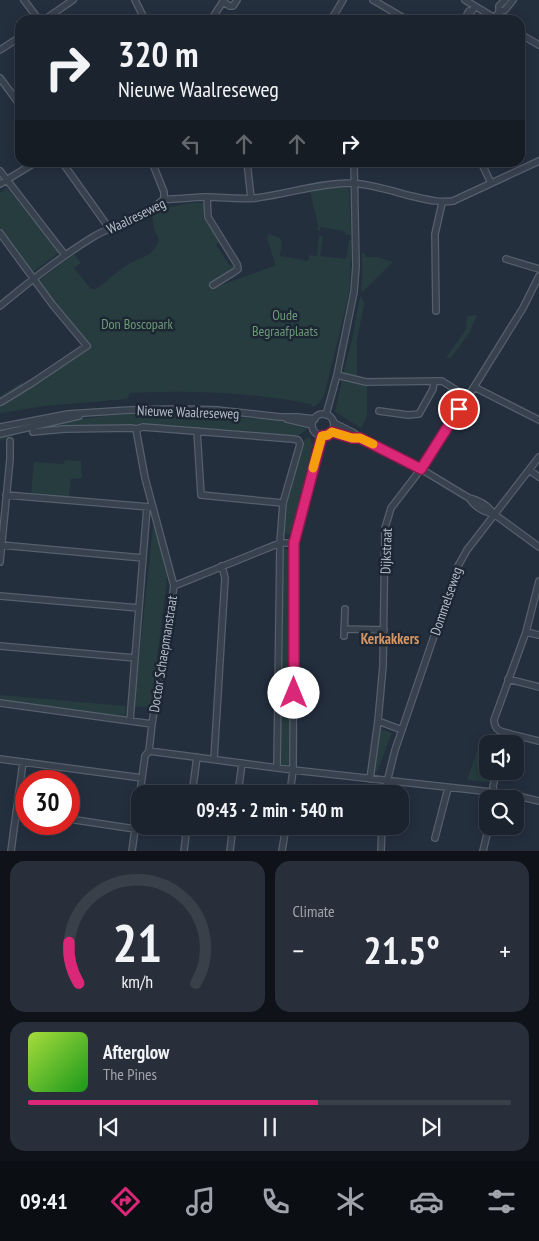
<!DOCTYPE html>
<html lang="en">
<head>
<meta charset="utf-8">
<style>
	:root { --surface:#1b232e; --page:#282f3a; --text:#f1f3f6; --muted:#a0a4aa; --line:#39404a; --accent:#db2777 }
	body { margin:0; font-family:"PT Sans Narrow",sans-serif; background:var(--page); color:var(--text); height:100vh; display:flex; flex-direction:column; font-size:19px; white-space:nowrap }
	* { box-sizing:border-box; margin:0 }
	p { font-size:16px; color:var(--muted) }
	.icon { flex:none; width:28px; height:28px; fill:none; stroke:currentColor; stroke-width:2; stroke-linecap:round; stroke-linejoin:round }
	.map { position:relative; height:851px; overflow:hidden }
	.details { display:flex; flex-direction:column; gap:10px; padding:10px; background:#0f1319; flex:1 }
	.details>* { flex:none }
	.hud { position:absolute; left:15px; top:15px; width:510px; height:152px; border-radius:15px; box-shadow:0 2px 12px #0003,0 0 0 1px var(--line); background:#1b232e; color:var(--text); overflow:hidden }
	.fabs { position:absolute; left:479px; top:735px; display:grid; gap:10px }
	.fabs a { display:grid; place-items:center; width:45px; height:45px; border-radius:10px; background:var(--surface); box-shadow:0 2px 12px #0003,0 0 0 1px var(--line); font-size:25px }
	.speed { position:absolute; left:15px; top:770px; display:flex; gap:10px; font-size:25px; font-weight:700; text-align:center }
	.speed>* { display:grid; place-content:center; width:65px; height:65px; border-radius:50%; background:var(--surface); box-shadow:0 2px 12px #0003,0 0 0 1px var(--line); line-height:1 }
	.speed .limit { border:8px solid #d22; background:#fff; color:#111 }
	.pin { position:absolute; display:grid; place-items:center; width:42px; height:42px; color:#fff; margin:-21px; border:2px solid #fff; border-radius:50%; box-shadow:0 1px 5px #0007 }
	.me { position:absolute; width:55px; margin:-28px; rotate:0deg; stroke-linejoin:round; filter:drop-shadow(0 0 4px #0008) }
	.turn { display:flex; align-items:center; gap:18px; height:105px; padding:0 20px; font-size:22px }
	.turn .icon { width:65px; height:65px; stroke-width:2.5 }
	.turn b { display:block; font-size:35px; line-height:42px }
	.lanes { display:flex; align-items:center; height:48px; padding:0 20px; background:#0003; justify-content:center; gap:25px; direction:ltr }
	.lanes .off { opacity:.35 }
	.big { font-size:38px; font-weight:800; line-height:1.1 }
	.details .tile { flex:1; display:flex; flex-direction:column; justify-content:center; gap:8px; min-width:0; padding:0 18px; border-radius:15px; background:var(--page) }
	.details .dial { align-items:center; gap:0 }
	.dial svg { height:130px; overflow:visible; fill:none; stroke:var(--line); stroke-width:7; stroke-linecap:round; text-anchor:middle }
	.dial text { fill:var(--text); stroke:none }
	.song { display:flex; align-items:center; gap:15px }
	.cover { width:60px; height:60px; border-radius:8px; background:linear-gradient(135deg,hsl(80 70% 55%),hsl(120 70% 35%)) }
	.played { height:5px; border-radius:2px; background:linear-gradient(90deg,var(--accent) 60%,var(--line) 60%) }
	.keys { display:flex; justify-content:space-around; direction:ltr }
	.heat { display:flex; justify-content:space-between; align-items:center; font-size:28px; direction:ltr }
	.details .tiles { flex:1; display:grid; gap:10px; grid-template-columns:1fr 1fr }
	.tile:last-child { grid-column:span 2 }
	.trip { position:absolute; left:131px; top:785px; width:278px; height:50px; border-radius:15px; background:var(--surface); box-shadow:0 2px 12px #0003,0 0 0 1px var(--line); font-weight:800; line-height:50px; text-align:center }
	.tab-bar { display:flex; height:80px; justify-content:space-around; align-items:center; background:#0b0e12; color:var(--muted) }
	.tab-bar .icon { width:35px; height:35px }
	.tab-bar .active { color:var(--accent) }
	.tab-bar b { font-size:22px; color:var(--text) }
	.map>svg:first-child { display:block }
	.green { fill:#263c3f }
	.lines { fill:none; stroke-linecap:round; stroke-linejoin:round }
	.minor-tunnel { stroke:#3a4453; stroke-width:5.5; stroke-dasharray:5.5 3; stroke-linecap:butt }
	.minor-casing { stroke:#565f6c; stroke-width:8 }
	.minor { stroke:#38414e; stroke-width:5.5 }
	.route-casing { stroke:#8e194d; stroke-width:12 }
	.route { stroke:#db2777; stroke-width:9 }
	.slow { stroke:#f59e0b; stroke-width:9 }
	.labels { text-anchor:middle; stroke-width:5; stroke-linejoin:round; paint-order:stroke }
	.street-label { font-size:14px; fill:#b4bcc9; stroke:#1d2633 }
	.park-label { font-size:14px; fill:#6b9a76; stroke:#1d2633 }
	.neighbourhood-label { font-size:15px; font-weight:bold; fill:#d59563; stroke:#1d2633 }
</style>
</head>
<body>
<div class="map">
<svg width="539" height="851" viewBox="0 0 539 851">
	<rect width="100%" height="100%" fill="#242f3e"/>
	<path class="green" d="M344,186L349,187L351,235H346L344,231L320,227V231L317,230L318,225L310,191Z
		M7,188L57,250L58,253L33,272L0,227V193Z
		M191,203H205L203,217L220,242L216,245L230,266L233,265V268L217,280L221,285L274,266L275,263L267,238L269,234L280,238L282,242L280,256L308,261L309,255L317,256L319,236H323L320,256L346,259L349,240H352L349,294L324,396L317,405L312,407L311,404C252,392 190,390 130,393L127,399L44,406L0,413V396L21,383L27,384L28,388L30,389L63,365L90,349L39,281L74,254L81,263L74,268L91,289H96C106,282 116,272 127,265C142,256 151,259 159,240L154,228L152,215L169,207Z
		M362,253H365V257H377L393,262L361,293L362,275Z
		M360,296L364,302V306L357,338V378L343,374L352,340Z
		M475,315H477L470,332L451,358H446L464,332L466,328L467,316Z
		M342,380L367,386V416L361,428L335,412Z
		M145,413H178L274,420L285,421L306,429V430L296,437L137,425L64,426L45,427L28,430L0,441V436L68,420L106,416Z
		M309,437L311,438V443L313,444L311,450L312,464L293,533L287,535C276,524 297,460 302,444H303L304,440Z
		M65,460L81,461L82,478L71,479L69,498L31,495L34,462L64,464Z
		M153,527H155L166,571L167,579L151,708L134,706Z
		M282,548L290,550L291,767H281L280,551Z
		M0,695L126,706L125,717L0,701Z
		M381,726V729L392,733L377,772L373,773L379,727Z
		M481,739L494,744H488V771H493L490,782L467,780Z"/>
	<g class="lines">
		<path class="minor-tunnel" d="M520,54L525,48"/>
		<g class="minor-casing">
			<path id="minor" d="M24,0L39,20
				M135,0L145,20
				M373,0L407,20
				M465,0L498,20
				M223,2L230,6H233L237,0
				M499,12V6L505,0
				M44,20L73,0
				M211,20L224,0
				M331,20L343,0
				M464,20L469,11H472L475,6
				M493,20L499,12L505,10L513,0
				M520,34L539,45
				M0,50L20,37
				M0,78L20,105
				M62,162L109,228
				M152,162L164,192V199
				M247,162L251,198
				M481,162L491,183
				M0,171L65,255
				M0,184L36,162
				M207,197L208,217L237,264L238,269L234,272L213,285
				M0,233L52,304L87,346L32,383L1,402
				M506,259L539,269
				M0,306C30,281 60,257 93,237C116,223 144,218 164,199C178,200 192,197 206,197C223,197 239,200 256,198C288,194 319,183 351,183C371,184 392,191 411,196C425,199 438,203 453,201L539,161
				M436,311L435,234L442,203
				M337,375L366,382L442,381L467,397
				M474,387L539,420
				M379,411L408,415L419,414L433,389L434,381
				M312 425a11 11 0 1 1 22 0a11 11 0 1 1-22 0Z
				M326,415L337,375L354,292L356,266L354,162
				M287,419L312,425
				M334,423L354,433L360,438L421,469L469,498C479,500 488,506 494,514L539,547
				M0,427L68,414L130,410L181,409L217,410L280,417H297L315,419
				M197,431L201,495L283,503
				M33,432L64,429L131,428L136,429L143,427L293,439L298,440L300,444L283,503L280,543L277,768
				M332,432L352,437L360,438
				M0,434L79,416
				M529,470L539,477
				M6,495L150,507
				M469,498C475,507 483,512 494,514
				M1,545L143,558
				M0,562L10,459V441
				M174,586L280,543H294
				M0,596L139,608
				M344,629L384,630
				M526,632L539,635
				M344,636L345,609
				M0,646L135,658
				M508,679L539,687
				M0,703L152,724
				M130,721L147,507
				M378,721L402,730
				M507,733L539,741
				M504,744L507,733C498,731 495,729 494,720L526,632L539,581
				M149,751L293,770L510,794L539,801
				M0,759L142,778
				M214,759L225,578L222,566
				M370,779L378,721L383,666L385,528L391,508L421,469L474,387L523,308L539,276
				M192,794L197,757
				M238,794L242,763
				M290,794L293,770L294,543L321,436
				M384,794L395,750L458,566L467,550L539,457
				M495,799L493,786L497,771
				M16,812L26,813
				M69,819L135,829
				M435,838L448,788
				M11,851L23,762
				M132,851L145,756L149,751L152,724L174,586L145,478L136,429
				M184,851L187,826
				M230,851L233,826
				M282,851L286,826
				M381,851L382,826
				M483,851L489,826"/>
		</g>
		<use href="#minor" class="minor"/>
	</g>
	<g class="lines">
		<g class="route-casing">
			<path id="route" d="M294,693V543L322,436L328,435L332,432L352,438H360L421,469L459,409"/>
		</g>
		<use href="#route" class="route"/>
		<path class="slow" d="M313,468L322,436L328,435L332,432L352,438H360L373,444"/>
	</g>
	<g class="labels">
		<g class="street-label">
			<text transform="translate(136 216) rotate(-26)" y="5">Waalreseweg</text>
			<text transform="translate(188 412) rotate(2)" y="5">Nieuwe Waalreseweg</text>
			<text transform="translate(386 551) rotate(-88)" y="5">Dijkstraat</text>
			<text transform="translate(446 601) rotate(-71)" y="5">Dommelseweg</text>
			<text transform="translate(163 654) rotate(-81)" y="5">Doctor Schaepmanstraat</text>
		</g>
		<g class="park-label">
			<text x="285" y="320">Oude<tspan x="285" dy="16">Begraafplaats</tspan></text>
			<text x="137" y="329">Don Boscopark</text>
		</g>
		<g class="neighbourhood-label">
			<text x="390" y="644">Kerkakkers</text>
		</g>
	</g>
</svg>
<div class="fabs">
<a><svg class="icon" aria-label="sound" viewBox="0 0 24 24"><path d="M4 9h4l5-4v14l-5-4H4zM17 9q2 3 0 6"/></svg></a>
<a><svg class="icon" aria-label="search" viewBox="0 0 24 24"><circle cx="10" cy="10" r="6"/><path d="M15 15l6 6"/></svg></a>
</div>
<div class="speed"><div class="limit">30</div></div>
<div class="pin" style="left:459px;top:409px;background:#d93025"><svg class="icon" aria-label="arrive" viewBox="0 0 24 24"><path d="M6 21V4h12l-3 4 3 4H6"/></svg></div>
<svg class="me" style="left:294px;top:693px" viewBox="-20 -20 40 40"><circle r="19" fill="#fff"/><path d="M0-13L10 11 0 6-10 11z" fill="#db2777"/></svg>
<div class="trip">09:43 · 2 min · 540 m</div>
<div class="hud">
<div class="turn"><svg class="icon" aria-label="right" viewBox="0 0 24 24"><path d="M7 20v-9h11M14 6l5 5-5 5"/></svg><div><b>320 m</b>Nieuwe Waalreseweg</div></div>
<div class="lanes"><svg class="icon off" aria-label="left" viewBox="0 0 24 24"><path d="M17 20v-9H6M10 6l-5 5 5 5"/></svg><svg class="icon off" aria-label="ahead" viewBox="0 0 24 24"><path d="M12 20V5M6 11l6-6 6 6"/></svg><svg class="icon off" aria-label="ahead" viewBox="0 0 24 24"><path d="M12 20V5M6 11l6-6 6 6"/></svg><svg class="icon" aria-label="right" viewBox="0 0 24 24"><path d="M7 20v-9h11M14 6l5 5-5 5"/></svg></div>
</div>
</div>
<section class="details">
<div class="tiles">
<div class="tile dial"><svg viewBox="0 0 100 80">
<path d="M14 69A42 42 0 1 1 86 69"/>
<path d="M14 69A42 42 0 0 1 8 44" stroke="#db2777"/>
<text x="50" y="56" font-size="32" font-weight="700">21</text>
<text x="50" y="72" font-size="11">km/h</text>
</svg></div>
<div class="tile"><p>Climate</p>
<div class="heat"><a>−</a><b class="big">21.5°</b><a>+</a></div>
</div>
<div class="tile">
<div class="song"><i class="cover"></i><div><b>Afterglow</b><p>The Pines</p></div></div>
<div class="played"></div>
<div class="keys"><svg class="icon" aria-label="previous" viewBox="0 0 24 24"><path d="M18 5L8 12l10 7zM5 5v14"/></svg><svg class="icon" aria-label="pause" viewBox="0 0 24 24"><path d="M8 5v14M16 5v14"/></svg><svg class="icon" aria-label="next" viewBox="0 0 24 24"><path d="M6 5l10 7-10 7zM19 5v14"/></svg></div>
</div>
</div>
</section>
<nav class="tab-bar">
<b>09:41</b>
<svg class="icon active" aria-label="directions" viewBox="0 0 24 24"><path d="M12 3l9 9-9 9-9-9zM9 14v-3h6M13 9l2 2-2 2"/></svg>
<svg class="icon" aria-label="music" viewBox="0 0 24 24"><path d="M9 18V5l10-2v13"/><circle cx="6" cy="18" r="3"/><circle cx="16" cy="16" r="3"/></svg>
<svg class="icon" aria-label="phone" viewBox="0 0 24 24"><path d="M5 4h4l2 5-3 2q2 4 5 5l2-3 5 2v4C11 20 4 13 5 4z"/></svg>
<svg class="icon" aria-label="climate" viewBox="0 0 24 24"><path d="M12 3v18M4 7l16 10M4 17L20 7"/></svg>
<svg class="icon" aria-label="car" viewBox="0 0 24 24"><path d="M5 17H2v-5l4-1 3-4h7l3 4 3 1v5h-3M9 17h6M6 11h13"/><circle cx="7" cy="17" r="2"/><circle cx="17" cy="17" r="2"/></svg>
<svg class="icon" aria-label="filters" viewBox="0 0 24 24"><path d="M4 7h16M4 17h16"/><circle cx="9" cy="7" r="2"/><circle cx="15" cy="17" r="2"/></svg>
</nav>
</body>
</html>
